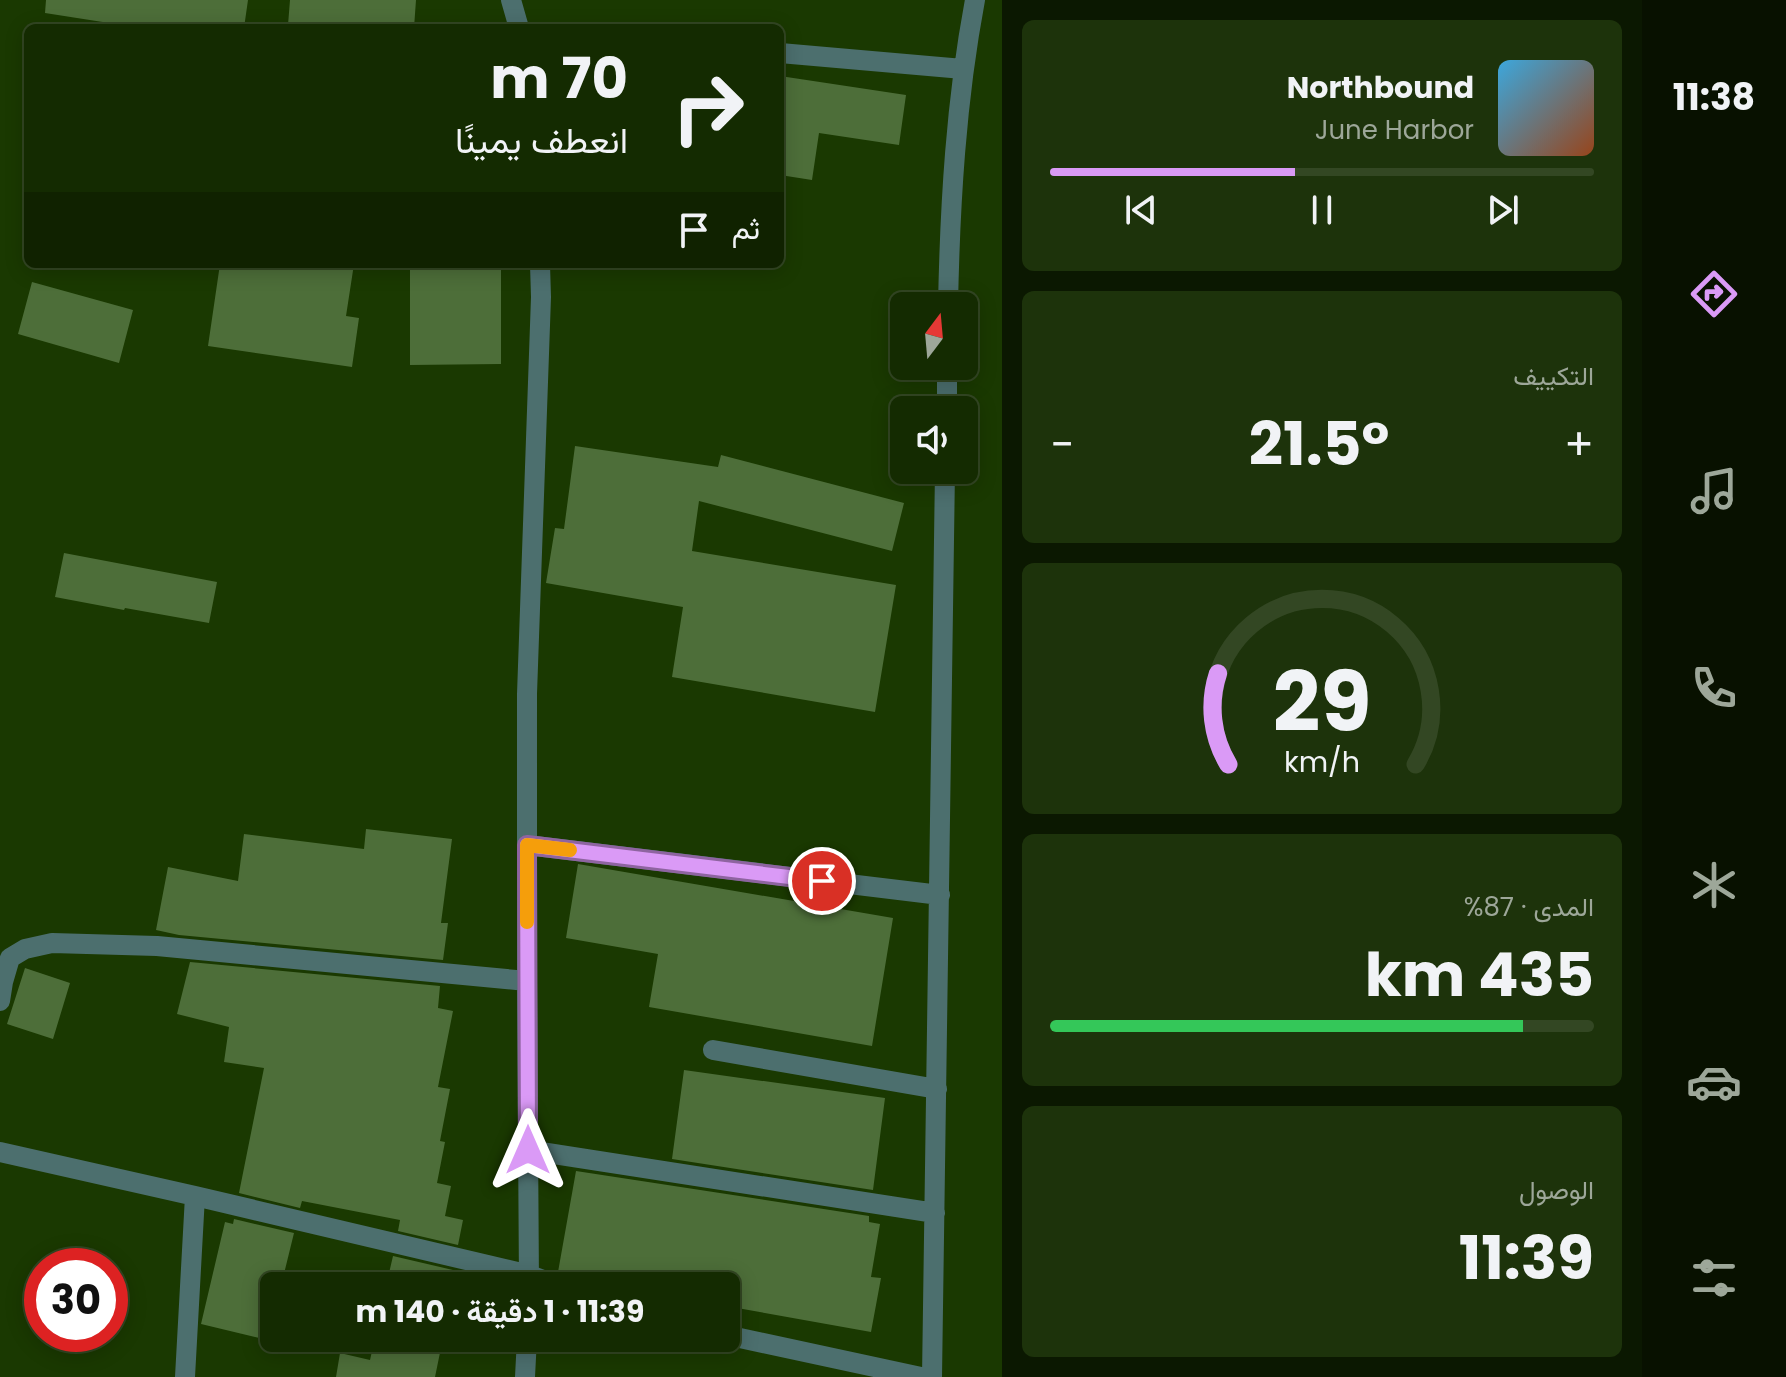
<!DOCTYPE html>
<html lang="ar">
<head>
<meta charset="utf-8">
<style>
	:root { --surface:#142b01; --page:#1d330b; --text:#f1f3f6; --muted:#9da799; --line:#334723; --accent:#da9af6 }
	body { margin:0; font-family:Poppins,Vazirmatn,sans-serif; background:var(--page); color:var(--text); direction:rtl; height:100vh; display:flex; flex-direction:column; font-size:30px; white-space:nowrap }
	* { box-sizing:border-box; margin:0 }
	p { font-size:26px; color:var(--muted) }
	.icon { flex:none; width:44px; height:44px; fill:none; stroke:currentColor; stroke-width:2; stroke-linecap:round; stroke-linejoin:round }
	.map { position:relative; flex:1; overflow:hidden; direction:ltr }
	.drawer { display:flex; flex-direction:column; gap:20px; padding:20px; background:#0b1801; width:640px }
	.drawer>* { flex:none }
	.hud { position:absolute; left:24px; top:24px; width:760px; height:244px; border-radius:12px; box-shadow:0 4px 20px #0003,0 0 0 2px var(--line); direction:rtl; background:#142b01; color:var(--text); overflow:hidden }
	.needle { width:52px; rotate:16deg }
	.buttons { position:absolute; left:890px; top:292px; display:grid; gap:16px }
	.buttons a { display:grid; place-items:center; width:88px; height:88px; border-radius:12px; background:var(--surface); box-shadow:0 4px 20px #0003,0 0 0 2px var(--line); font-size:40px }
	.speed { position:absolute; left:24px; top:1248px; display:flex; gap:16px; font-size:40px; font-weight:700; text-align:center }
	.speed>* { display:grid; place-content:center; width:104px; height:104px; border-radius:50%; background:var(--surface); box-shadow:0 4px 20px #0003,0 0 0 2px var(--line); line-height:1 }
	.speed .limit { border:12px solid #d22; background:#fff; color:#111 }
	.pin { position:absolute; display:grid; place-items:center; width:68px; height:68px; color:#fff; margin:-34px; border:4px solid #fff; border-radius:50%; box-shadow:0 2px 8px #0007 }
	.me { position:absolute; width:88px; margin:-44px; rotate:0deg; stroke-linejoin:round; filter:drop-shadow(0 0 6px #0008) }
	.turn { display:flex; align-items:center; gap:28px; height:168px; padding:0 24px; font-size:36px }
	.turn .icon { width:104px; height:104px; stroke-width:2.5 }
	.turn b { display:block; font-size:56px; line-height:68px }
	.then { display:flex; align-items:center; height:76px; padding:0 24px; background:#0003; gap:16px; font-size:30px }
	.big { font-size:60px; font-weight:700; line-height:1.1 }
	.drawer .widget { flex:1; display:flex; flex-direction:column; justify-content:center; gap:12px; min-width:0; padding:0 28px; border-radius:12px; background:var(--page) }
	.drawer .dial { align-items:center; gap:0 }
	.dial svg { height:208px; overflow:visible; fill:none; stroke:var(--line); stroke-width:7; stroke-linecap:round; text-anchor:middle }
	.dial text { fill:var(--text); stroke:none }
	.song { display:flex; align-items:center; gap:24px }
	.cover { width:96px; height:96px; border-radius:12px; background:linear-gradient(135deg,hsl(200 70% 55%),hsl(20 70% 35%)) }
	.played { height:8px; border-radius:4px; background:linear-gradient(90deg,var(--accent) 45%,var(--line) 45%) }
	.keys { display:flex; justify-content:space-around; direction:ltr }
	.heat { display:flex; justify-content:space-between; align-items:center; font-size:44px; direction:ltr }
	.charge { height:12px; border-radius:6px; background:linear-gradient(90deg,#34c759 87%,var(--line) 0) }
	.trip { position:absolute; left:260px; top:1272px; width:480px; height:80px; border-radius:12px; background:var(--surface); box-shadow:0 4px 20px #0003,0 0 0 2px var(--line); font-weight:700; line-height:80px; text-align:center; direction:rtl }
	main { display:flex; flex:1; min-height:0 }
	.tab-bar { display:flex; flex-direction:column; width:144px; justify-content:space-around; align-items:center; background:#081100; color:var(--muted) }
	.tab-bar .icon { width:56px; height:56px }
	.tab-bar .on { color:var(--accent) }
	.tab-bar b { font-size:36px; color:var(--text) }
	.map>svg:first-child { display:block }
	.building { fill:#4d6e39 }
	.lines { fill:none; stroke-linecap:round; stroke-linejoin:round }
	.minor { stroke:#4c6f6e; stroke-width:20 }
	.route-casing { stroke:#8e64a0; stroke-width:20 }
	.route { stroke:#da9af6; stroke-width:14 }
	.slow { stroke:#f59e0b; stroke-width:14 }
</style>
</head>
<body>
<main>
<nav class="tab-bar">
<b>11:38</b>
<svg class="icon on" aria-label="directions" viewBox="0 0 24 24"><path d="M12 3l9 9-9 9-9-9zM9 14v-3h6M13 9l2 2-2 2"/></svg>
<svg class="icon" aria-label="music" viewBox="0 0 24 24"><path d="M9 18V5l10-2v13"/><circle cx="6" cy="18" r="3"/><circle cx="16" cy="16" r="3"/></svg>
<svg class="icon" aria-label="phone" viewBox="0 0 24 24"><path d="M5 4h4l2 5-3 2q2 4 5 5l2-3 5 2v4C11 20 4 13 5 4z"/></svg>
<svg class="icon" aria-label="climate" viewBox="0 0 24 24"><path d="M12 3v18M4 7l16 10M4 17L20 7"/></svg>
<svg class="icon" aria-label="car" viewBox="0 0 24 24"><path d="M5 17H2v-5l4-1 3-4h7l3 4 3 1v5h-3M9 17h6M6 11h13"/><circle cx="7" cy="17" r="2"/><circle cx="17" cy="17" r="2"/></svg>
<svg class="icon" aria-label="filters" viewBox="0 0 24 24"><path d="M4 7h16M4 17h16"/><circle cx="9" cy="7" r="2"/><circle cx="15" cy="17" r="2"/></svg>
</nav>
<section class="drawer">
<div class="widget">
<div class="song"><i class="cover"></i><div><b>Northbound</b><p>June Harbor</p></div></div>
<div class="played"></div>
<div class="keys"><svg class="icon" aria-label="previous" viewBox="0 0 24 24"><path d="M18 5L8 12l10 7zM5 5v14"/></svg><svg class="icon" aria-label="pause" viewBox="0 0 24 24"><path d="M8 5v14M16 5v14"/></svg><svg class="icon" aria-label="next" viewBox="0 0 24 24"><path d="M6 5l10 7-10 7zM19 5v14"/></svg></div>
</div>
<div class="widget"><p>التكييف</p>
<div class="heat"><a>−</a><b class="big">21.5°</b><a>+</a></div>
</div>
<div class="widget dial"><svg viewBox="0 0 100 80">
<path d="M14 69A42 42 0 1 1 86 69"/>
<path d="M14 69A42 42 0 0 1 10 34" stroke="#da9af6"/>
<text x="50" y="56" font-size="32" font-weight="700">29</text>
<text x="50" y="72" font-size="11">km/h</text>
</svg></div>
<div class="widget"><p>المدى · 87%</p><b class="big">435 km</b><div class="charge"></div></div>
<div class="widget"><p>الوصول</p><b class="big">11:39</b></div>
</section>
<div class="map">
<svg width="1002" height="1377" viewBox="0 0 1002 1377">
	<rect width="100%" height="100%" fill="#1a3901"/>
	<path class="building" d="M46,0H248L244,28H141L45,13Z
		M290,0H416L414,28H330L288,25Z
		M780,76L906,95L899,145L819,133L812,180L780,175Z
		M220,264H354L346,316L359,318L352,367L208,346Z
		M410,264H501V364L410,365Z
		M32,282L133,310L119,363L18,334Z
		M575,446L718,467L721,455L904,503L892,551L699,501L692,551L896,585L875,712L672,677L683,607L546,583L555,528L564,529Z
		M64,553L217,582L209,623L125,608L124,610L55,597Z
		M366,829L452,839L441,923H448L443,960L179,935L156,930L168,867L238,881L244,834L364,849Z
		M578,864L893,918L872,1046L649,1007L658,954L566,938Z
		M190,962L440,986L438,1008L453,1011L438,1087L450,1089L440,1141L445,1142L437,1183L451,1186L445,1216L463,1220L458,1245L398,1231L400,1220L302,1201L300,1208L239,1193L264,1068L224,1062L229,1027L177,1014Z
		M25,968L70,983L53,1039L7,1024Z
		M684,1070L885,1098L873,1190L672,1159Z
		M576,1171L869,1216V1222L880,1224L871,1277L881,1278L871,1332L726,1306V1286H614L569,1278L558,1272Z
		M234,1219L294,1233L281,1286H274V1317L268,1340L201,1324L225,1222L233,1224Z
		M393,1256L453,1270L450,1286H386Z
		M375,1338H443L435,1377H336L340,1353L370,1360Z"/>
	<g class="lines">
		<path class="minor" d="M511,0L519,28
			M780,53L963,69
			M948,306C950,203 956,101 975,0
			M947,410V366
			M527,845L940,895
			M0,1001L3,982L10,958L25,949L52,943L157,946L527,981
			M713,1050L937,1089
			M528,1150L935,1213
			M0,1152L195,1196L530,1275L559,1286
			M529,1286L527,981V694L541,297L540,264
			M726,1335L921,1377
			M185,1377L195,1196
			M525,1377L527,1338
			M932,1377L945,470"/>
	</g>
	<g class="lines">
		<g class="route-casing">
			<path id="route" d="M528,1150L527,845L822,881"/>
		</g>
		<use href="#route" class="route"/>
		<path class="slow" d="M527,922V845L570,850"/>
	</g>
</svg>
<div class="buttons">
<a><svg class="needle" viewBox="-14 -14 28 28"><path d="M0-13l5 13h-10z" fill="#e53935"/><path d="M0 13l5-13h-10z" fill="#9da799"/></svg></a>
<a><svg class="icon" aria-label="sound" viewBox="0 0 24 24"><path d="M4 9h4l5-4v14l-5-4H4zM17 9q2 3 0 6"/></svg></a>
</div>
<div class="speed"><div class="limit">30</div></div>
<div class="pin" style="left:822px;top:881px;background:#d93025"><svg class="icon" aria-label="arrive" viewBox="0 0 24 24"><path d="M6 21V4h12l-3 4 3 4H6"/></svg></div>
<svg class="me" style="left:528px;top:1150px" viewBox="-20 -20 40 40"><path d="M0-17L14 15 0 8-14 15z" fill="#da9af6" stroke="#fff" stroke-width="4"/></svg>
<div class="trip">11:39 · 1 دقيقة · 140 m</div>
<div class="hud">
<div class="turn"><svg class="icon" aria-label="right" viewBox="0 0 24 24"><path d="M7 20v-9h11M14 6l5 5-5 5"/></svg><div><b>70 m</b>انعطف يمينًا</div></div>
<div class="then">ثم<svg class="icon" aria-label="arrive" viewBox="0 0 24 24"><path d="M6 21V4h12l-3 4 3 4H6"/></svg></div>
</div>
</div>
</main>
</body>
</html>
